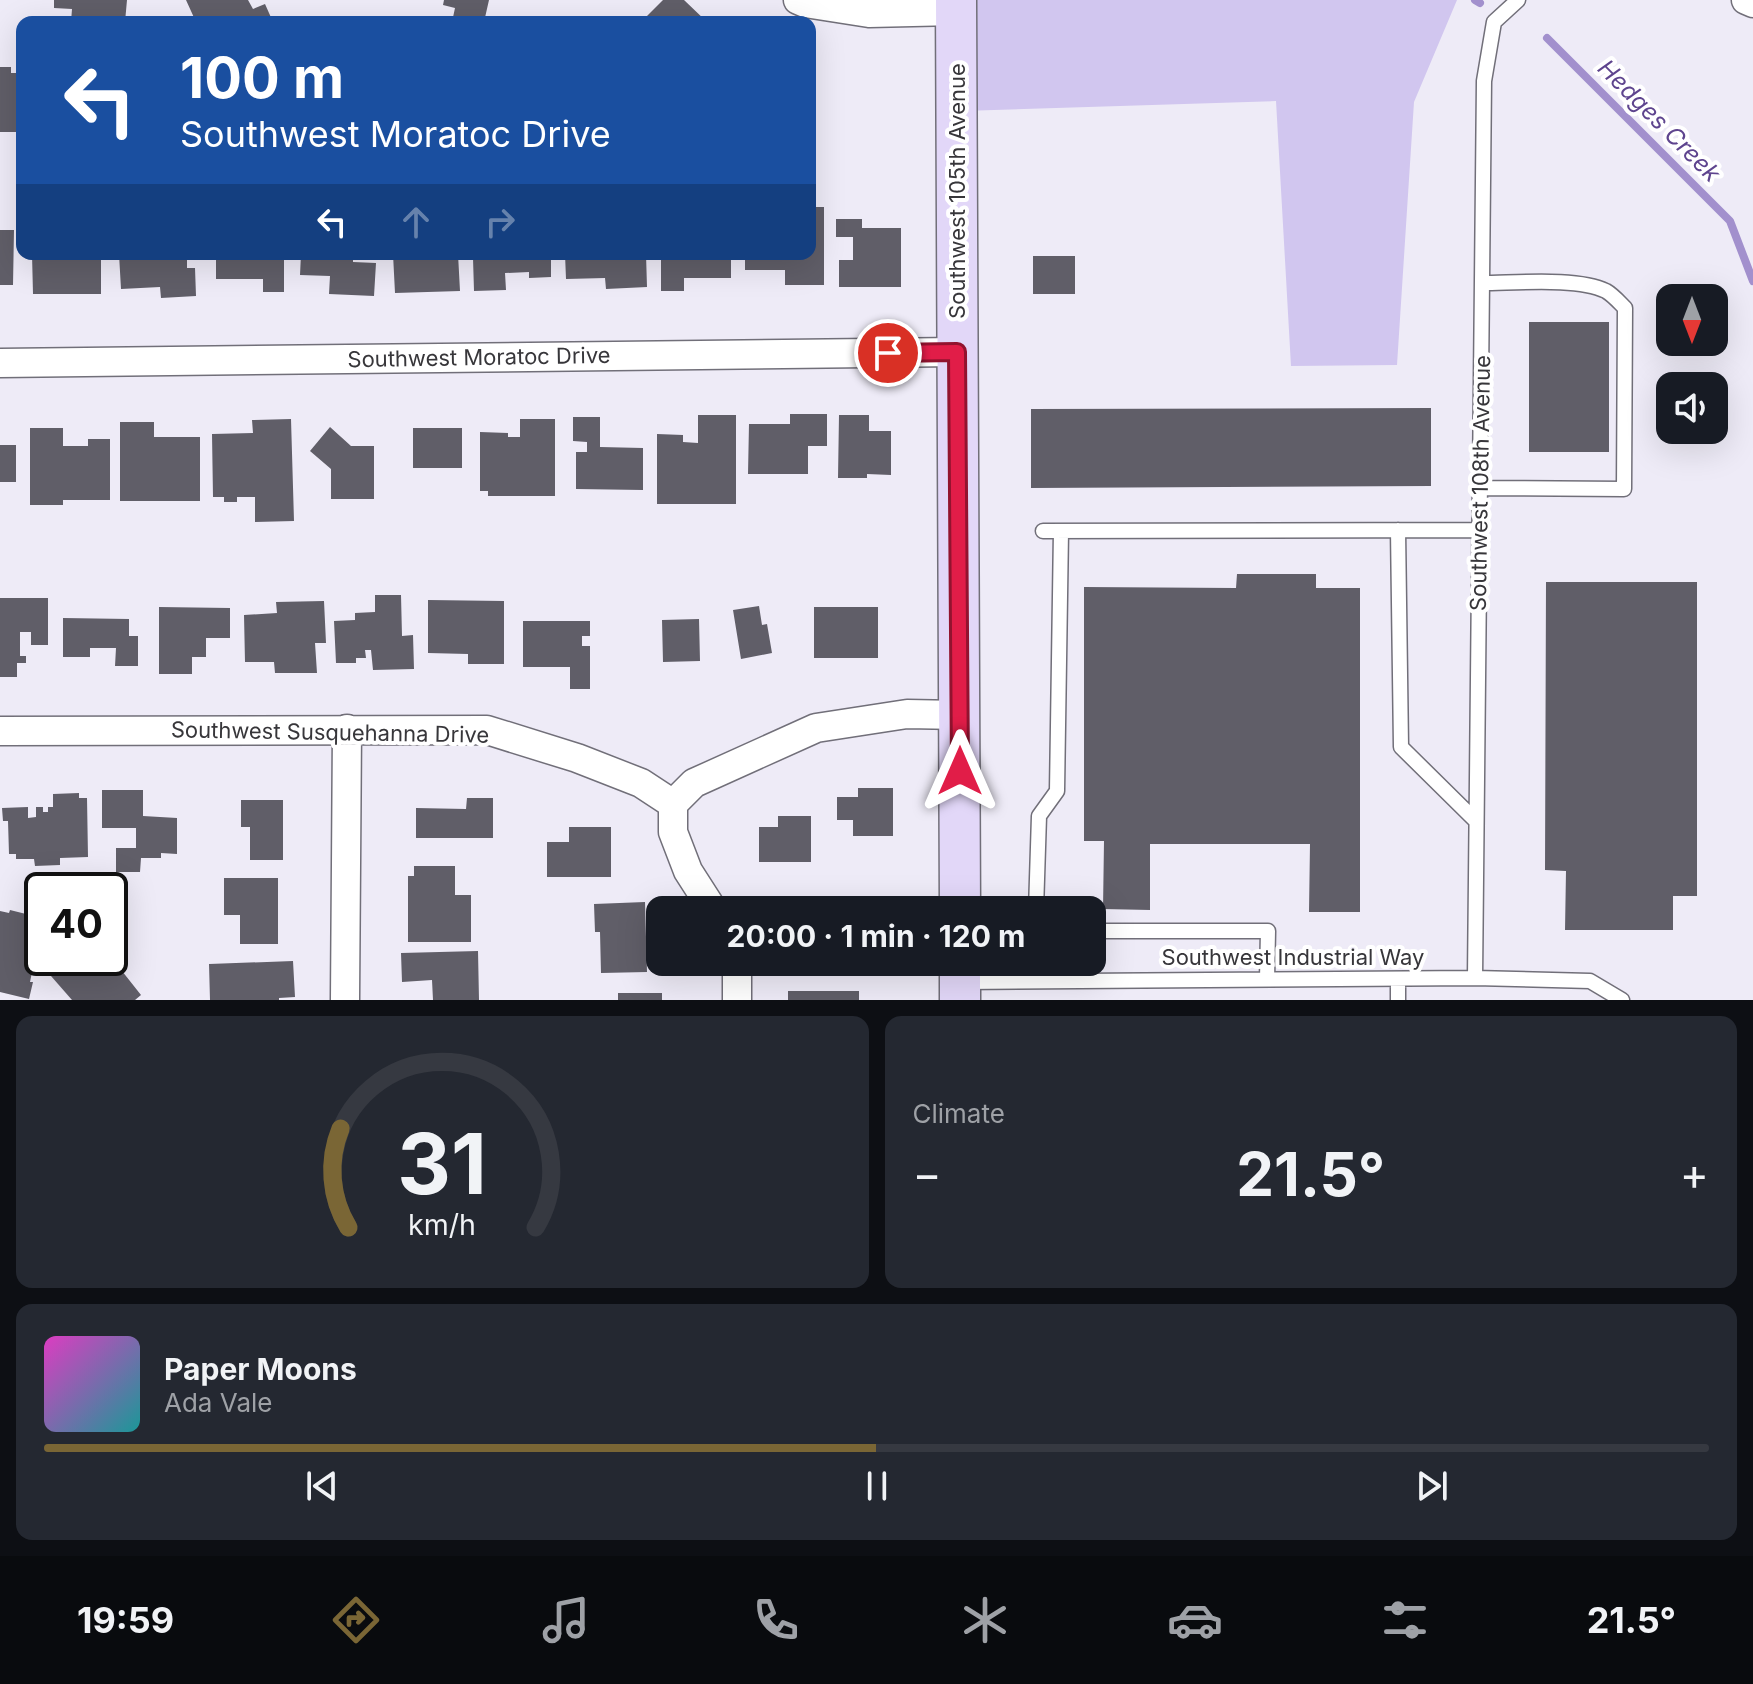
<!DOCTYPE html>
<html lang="en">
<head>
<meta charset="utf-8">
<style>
	:root { --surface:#171b24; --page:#242831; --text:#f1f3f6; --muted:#9ea1a6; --line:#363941; --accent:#7a6635 }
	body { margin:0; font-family:Inter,sans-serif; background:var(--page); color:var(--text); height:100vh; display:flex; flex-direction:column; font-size:30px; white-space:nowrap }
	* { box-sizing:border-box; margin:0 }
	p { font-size:26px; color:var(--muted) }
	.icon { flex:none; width:44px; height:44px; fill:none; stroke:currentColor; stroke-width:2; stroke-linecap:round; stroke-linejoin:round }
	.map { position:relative; height:1000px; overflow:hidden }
	.details { display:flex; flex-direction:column; gap:16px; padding:16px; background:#0d0f14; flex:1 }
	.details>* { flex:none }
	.top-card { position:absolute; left:16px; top:16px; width:800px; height:244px; border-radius:16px; box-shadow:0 8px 32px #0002; background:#1a4fa0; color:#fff; overflow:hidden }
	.needle { width:52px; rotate:180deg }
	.fabs { position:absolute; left:1656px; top:284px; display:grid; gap:16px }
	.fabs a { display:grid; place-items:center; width:72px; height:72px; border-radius:16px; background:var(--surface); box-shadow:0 8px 32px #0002; font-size:40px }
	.speed { position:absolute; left:24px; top:872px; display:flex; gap:16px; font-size:40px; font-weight:700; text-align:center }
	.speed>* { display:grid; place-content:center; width:104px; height:104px; border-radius:50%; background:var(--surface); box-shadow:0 8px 32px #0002; line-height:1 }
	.speed .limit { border:4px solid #111; border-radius:12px; background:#fff; color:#111 }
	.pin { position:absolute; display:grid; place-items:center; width:68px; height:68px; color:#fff; margin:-34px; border:4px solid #fff; border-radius:50%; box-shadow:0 2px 8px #0007 }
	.me { position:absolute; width:88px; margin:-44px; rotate:0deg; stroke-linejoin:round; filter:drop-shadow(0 0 6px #0008) }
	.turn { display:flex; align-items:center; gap:28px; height:168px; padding:0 32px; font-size:36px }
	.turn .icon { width:104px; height:104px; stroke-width:2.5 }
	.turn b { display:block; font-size:56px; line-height:68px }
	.lanes { display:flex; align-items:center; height:76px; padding:0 32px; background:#0003; justify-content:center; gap:40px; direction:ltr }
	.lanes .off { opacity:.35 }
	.big { font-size:60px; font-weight:700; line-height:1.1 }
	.details .tile { flex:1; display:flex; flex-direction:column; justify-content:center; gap:12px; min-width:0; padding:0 28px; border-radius:16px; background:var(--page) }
	.details .dial { align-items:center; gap:0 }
	.dial svg { height:208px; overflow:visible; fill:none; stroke:var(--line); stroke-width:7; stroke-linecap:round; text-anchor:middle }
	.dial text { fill:var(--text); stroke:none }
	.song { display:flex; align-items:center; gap:24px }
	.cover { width:96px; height:96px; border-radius:12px; background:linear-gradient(135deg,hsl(310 70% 55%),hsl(180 70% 35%)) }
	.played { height:8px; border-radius:4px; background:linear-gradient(90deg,var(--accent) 50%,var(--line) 50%) }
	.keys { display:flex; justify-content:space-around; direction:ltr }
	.heat { display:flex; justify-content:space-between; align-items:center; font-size:44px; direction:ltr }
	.details .tiles { flex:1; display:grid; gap:16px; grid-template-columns:1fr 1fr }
	.tile:last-child { grid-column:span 2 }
	.trip { position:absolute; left:646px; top:896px; width:460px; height:80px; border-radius:16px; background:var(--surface); box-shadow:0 8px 32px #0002; font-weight:700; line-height:80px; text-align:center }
	.tab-bar { display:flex; height:128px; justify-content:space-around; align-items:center; background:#090b0e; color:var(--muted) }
	.tab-bar .icon { width:56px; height:56px }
	.tab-bar .on { color:var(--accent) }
	.tab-bar b { font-size:36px; color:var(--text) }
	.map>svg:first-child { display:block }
	.green { fill:#d1c6ef }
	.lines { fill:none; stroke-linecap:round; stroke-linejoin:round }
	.stream { stroke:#a290cd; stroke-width:8 }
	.building { fill:#605e68 }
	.lane-casing { stroke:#716f79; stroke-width:17 }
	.street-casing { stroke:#716f79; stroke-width:31 }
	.secondary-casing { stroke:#716f79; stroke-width:43 }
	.lane { stroke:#fff; stroke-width:14 }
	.street { stroke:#fff; stroke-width:28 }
	.secondary { stroke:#e2d7f8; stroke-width:40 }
	.route-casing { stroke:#92132f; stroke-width:20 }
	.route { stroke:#e11d48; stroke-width:14 }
	.labels { text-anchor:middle; stroke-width:8; stroke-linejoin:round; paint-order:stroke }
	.street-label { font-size:22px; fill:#37363a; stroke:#fff }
	.water-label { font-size:24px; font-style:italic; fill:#5e448e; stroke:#fff }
</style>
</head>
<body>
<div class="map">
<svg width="1753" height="1000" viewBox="0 0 1753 1000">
	<rect width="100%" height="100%" fill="#eeebf7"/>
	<path class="green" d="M973,0H1457L1414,102L1397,365L1291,366L1276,101L962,111Z"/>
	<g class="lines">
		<path class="stream" d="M1475,0L1480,3
			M1547,38L1730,221L1753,281"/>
	</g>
	<path class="building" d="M54,0H127L125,22H71L72,9L54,8Z
		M186,0H248L253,9L265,4L273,22H196Z
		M444,0H489L484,22H452L455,8L443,5Z
		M663,0H684L707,22H651L646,17Z
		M0,67H11V73H22V132H0Z
		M810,207H824V285H785V270H745V254H810Z
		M836,219H862V228H901V287H839V260H853V237H836Z
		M0,230H14L13,285H0Z
		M32,254H101V294H33Z
		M119,254H187V268H195L196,296L161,298L160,287L121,289Z
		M216,254H284V292H263V279H216Z
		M301,254H353V262L376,263L374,296L329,294L330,276L300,275Z
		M393,254H458L460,291L395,293Z
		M484,254H551V277L529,278V272L505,273L506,290L474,291L473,258H484Z
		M565,254H646L647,287L606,289L605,278L566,279Z
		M665,254H731V278H684V291H661V260H665Z
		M1033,256H1075V294H1033Z
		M1529,322H1609V452H1529Z
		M1431,408V486L1031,488V409Z
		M790,414H827V446H808V474H748L749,424H790Z
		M698,415H736V504H657V434L683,435V442L698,443Z
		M839,415H869V431H891V475L867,474V478H838Z
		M573,417H600V447L643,448V490L576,489V452H587V442L573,441Z
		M291,419L294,521L255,522V497H237V502H224V497H213L212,434L253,433L252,420Z
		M520,419H555V496H488V491H480V432L508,433V437H520Z
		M120,422H154V437H200V501H120Z
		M330,427L351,446H374V499H331V469L310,451Z
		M30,428H63V446H88V439H110V500H63V505H30Z
		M413,428H462V468H413Z
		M0,445H16V482H0Z
		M1237,574H1316V588H1360V912H1309L1310,844H1150V910L1103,909L1104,841H1084V587L1236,588Z
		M1546,582H1697V896H1673V930H1565L1566,871L1545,870Z
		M375,595H401L402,636L413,635L414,669L373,670L371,650H365L366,658H356V663H336L334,621L355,620V613L375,612Z
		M0,598H48V645H31V632H20V656H26V663H17V677H0Z
		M428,600L504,601V664H468V654L428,653Z
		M324,601L326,643H315L317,673H275L274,662H245L244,615L277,613L276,602Z
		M759,606L762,625L767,624L772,653L741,659L733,610Z
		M159,607L230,608V638H206V657H192V674H159Z
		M814,607H878V658H814Z
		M63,618L129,619V636H138V666H115L116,648H90V657H63Z
		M699,619L700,661L663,662L662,620Z
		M523,621H590V636H582V646H590V689H570V667H523Z
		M858,788H893V836H853V820H837V797H858Z
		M102,790H143V816L177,818V854L161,853V858H141L140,872H116V848H136V828H102Z
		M79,793V798H87L88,857L60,858V865L35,866L34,859H16V854H9L8,821H3L2,808L28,807V818L36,817V807H43V812H48V807H53V794Z
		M467,798H493V838H416V808L466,809Z
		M241,800H283V860H250V827H241Z
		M778,816H811V862H759V827H778Z
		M569,827H611V877H547V842H569Z
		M414,866H455V895H471V942H408V876H414Z
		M224,878H278V944H240V915H224Z
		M787,901L842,902V910H787Z
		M645,902L647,972L601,973L600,932H595L594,904Z
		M10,910L34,916L32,920L42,922L30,982H33L29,999L0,992V911L9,913Z
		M478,951L479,1000H433L432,980L402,982L401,953Z
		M67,958H105L118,974L122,971L141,995L135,1000H72L51,976L69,960Z
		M293,961L295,997L279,998V1000H210L209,964Z
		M787,962H827V970H787Z
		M788,991H859V1000H788Z
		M618,993H662V1000H618Z"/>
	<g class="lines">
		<g class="lane-casing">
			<path id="lane" d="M1481,488L1624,489L1625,308C1619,302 1613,295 1606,291C1578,277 1515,283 1482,283
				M1398,530L1401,747L1476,821
				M1043,531L1480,530
				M1036,910L1039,816L1057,791L1061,531
				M1092,931H1268L1267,979
				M1475,978L1484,81L1494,22L1518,0
				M1398,979V1000
				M1035,981V962
				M963,982L1475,978L1590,981L1622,1000"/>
		</g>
		<g class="street-casing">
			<path id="street" d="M798,0L805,3L869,13L956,11
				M1746,0L1753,3
				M0,363L957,352
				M0,731L487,730L577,758L641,783L673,804L694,783L816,728L907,714L960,715
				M673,804V832L688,871L713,910
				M737,962V1000
				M345,1000L347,729"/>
		</g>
		<g class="secondary-casing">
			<path id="secondary" d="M956,0L960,910
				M960,962V1000"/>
		</g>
		<use href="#lane" class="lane"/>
		<use href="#street" class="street"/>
		<use href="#secondary" class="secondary"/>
	</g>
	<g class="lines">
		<g class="route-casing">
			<path id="route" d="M888,353L957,352L960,771"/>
		</g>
		<use href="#route" class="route"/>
	</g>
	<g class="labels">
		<g class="street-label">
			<text transform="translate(957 191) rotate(-90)" y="8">Southwest 105th Avenue</text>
			<text transform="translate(479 357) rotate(-1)" y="8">Southwest Moratoc Drive</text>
			<text transform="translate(1480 483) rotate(-89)" y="8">Southwest 108th Avenue</text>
			<text transform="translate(330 732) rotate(1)" y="8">Southwest Susquehanna Drive</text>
			<text x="1293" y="965">Southwest Industrial Way</text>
		</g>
		<g class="water-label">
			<text transform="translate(1659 121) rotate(45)" y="8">Hedges Creek</text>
		</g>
	</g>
</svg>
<div class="fabs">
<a><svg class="needle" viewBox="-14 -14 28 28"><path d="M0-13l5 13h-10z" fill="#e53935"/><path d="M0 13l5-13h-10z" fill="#9ea1a6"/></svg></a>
<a><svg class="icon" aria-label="sound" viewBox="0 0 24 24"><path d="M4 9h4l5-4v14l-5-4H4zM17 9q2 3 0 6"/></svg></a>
</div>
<div class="speed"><div class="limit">40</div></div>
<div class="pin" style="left:888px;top:353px;background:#d93025"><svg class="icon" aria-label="arrive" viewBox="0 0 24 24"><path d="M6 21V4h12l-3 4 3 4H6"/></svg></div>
<svg class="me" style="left:960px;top:771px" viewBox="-20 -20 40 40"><path d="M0-17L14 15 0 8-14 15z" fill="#e11d48" stroke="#fff" stroke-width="4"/></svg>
<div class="trip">20:00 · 1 min · 120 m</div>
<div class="top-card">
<div class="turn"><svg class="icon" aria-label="left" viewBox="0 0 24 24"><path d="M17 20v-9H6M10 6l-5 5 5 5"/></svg><div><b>100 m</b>Southwest Moratoc Drive</div></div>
<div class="lanes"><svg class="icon" aria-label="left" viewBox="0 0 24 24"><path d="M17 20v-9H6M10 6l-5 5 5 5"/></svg><svg class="icon off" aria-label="ahead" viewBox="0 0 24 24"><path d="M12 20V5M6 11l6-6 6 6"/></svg><svg class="icon off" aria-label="right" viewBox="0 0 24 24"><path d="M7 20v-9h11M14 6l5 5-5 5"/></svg></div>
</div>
</div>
<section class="details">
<div class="tiles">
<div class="tile dial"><svg viewBox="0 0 100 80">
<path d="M14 69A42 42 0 1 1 86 69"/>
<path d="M14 69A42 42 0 0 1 11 31" stroke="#7a6635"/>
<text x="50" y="56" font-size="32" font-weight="700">31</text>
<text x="50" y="72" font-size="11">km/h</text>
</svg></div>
<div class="tile"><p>Climate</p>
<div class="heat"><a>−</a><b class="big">21.5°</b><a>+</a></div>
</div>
<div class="tile">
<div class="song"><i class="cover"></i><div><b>Paper Moons</b><p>Ada Vale</p></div></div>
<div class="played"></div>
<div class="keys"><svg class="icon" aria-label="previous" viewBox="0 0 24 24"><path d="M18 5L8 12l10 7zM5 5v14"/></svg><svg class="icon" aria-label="pause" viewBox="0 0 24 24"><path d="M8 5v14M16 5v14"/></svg><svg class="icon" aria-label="next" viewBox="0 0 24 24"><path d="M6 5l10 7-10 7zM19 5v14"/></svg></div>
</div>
</div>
</section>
<nav class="tab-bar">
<b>19:59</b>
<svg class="icon on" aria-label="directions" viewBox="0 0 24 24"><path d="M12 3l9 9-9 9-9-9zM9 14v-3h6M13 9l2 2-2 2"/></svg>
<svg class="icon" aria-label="music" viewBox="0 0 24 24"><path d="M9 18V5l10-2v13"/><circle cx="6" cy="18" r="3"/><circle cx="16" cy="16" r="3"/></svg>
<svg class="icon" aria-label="phone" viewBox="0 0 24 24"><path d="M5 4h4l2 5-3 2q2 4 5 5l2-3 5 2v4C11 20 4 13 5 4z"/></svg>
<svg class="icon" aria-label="climate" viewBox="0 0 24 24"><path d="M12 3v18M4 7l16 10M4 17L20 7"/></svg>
<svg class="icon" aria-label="car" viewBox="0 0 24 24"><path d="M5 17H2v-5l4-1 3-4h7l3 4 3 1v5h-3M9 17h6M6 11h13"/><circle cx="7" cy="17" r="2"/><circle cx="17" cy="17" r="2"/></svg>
<svg class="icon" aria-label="filters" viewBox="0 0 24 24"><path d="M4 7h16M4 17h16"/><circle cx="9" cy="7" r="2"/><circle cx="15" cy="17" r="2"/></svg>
<b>21.5°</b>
</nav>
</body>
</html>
